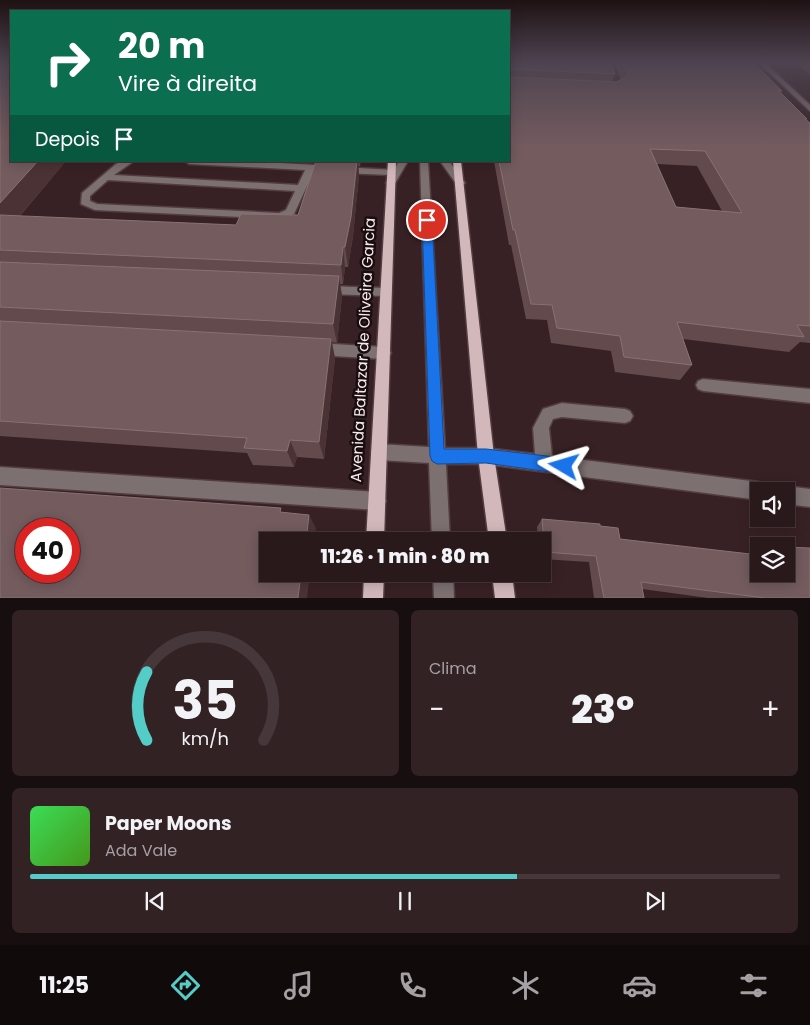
<!DOCTYPE html>
<html lang="pt">
<head>
<meta charset="utf-8">
<style>
	:root { --surface:#2a191b; --page:#322224; --text:#f1f3f6; --muted:#a5a0a3; --line:#46383a; --accent:#54cdc8 }
	body { margin:0; font-family:Poppins,sans-serif; background:var(--page); color:var(--text); height:100vh; display:flex; flex-direction:column; font-size:19px; white-space:nowrap }
	* { box-sizing:border-box; margin:0 }
	p { font-size:16px; color:var(--muted) }
	.icon { flex:none; width:28px; height:28px; fill:none; stroke:currentColor; stroke-width:2; stroke-linecap:round; stroke-linejoin:round }
	.map { position:relative; height:598px; overflow:hidden }
	.side { display:flex; flex-direction:column; gap:12px; padding:12px; background:#170e0f; flex:1 }
	.side>* { flex:none }
	.top-card { position:absolute; left:10px; top:10px; width:500px; height:152px; border-radius:0px; box-shadow:0 2px 12px #0003,0 0 0 1px var(--line); background:#0b6e4f; color:#fff; overflow:hidden }
	.fabs { position:absolute; left:750px; top:482px; display:grid; gap:10px }
	.fabs a { display:grid; place-items:center; width:45px; height:45px; border-radius:0px; background:var(--surface); box-shadow:0 2px 12px #0003,0 0 0 1px var(--line); font-size:25px }
	.speed { position:absolute; left:15px; top:518px; display:flex; gap:10px; font-size:25px; font-weight:700; text-align:center }
	.speed>* { display:grid; place-content:center; width:65px; height:65px; border-radius:50%; background:var(--surface); box-shadow:0 2px 12px #0003,0 0 0 1px var(--line); line-height:1 }
	.speed .limit { border:8px solid #d22; background:#fff; color:#111 }
	.pin { position:absolute; display:grid; place-items:center; width:42px; height:42px; color:#fff; margin:-21px; border:2px solid #fff; border-radius:50%; box-shadow:0 1px 5px #0007 }
	.me { position:absolute; width:55px; margin:-28px; rotate:277deg; stroke-linejoin:round; filter:drop-shadow(0 0 4px #0008) }
	.turn { display:flex; align-items:center; gap:18px; height:105px; padding:0 25px; font-size:22px }
	.turn .icon { width:65px; height:65px; stroke-width:2.5 }
	.turn b { display:block; font-size:35px; line-height:42px }
	.then { display:flex; align-items:center; height:48px; padding:0 25px; background:#0003; gap:10px; font-size:19px }
	.big { font-size:38px; font-weight:800; line-height:1.1 }
	.side .card { flex:1; display:flex; flex-direction:column; justify-content:center; gap:8px; min-width:0; padding:0 18px; border-radius:8px; background:var(--page) }
	.side .dial { align-items:center; gap:0 }
	.dial svg { height:130px; overflow:visible; fill:none; stroke:var(--line); stroke-width:7; stroke-linecap:round; text-anchor:middle }
	.dial text { fill:var(--text); stroke:none }
	.song { display:flex; align-items:center; gap:15px }
	.cover { width:60px; height:60px; border-radius:8px; background:linear-gradient(135deg,hsl(130 70% 55%),hsl(100 70% 35%)) }
	.played { height:5px; border-radius:2px; background:linear-gradient(90deg,var(--accent) 65%,var(--line) 65%) }
	.keys { display:flex; justify-content:space-around; direction:ltr }
	.heat { display:flex; justify-content:space-between; align-items:center; font-size:28px; direction:ltr }
	.side .tiles { flex:1; display:grid; gap:12px; grid-template-columns:1fr 1fr }
	.card:last-child { grid-column:span 2 }
	.trip { position:absolute; left:259px; top:532px; width:292px; height:50px; border-radius:0px; background:var(--surface); box-shadow:0 2px 12px #0003,0 0 0 1px var(--line); font-weight:800; line-height:50px; text-align:center }
	.tab-bar { display:flex; height:80px; justify-content:space-around; align-items:center; background:#110a0b; color:var(--muted) }
	.tab-bar .icon { width:35px; height:35px }
	.tab-bar .current { color:var(--accent) }
	.tab-bar b { font-size:22px; color:var(--text) }
	.map>svg:first-child { display:block }
	.lines { fill:none; stroke-linecap:round; stroke-linejoin:round }
	.minor-casing { stroke:#533d40; stroke-width:3 }
	.major-casing { stroke:#533d40; stroke-width:3 }
	.minor { fill:#7c7071; fill-rule:evenodd }
	.major { fill:#d2b8ba; fill-rule:evenodd }
	.wall { fill:#624a4d; fill-rule:evenodd }
	.shaded-wall { fill:#4b3235 }
	.building { fill:#735b5e; stroke:#887274; fill-rule:evenodd }
	.route { fill:#1a73e8; stroke:#114b97 }
	.labels { text-anchor:middle; stroke-width:5; stroke-linejoin:round; paint-order:stroke }
	.street-label { font-size:15px; fill:#faeaeb; stroke:#180e0f }
</style>
</head>
<body>
<div class="map">
<svg width="810" height="598" viewBox="0 0 810 598">
	<rect width="100%" height="100%" fill="#382124"/>
	<g class="lines">
		<g class="minor-casing">
			<path id="minor" d="M758,62H764L810,105V111Z
				M122,161H134L114,175L298,185L305,170L189,164L185,161H243L316,165L321,168L314,171L294,214L280,219L95,210L81,204L82,193L116,164ZM108,180L295,191L286,210L279,213L97,204L90,201V196Z
				M399,161H408L394,185L391,186L386,183L391,175L341,173L336,170L341,167L394,170Z
				M420,161H428L445,448H486L535,454L533,428L543,409L562,403L625,409L630,411L633,416L630,421L625,423L562,417L553,419L549,428L552,456L759,482L765,485L768,491H759V500L486,464H446L450,541H432L429,463L379,460L373,458L371,452L373,446L379,444L429,447Z
				M440,161H449L465,183L463,185H457Z
				M326,286L386,288L392,292L386,296L326,294L320,290Z
				M316,343L384,347L389,349L391,353L389,357L384,359L316,355L311,353L309,349L311,345Z
				M703,379L810,389V403L703,391L698,389L696,385L698,381Z
				M0,467L377,492L383,495L386,501L383,507L377,510L0,485Z
				M786,486L810,489V507L786,504V491H779Z
				M433,574H453L454,598H434Z"/>
		</g>
		<g class="major-casing">
			<path id="major" d="M388,161H396L384,541H366Z
				M453,161H461L494,456L507,541H489L478,456Z
				M364,574H384L383,598H363Z
				M492,574H512L515,598H495Z"/>
		</g>
		<use href="#minor" class="minor"/>
		<use href="#major" class="major"/>
	</g>
	<path class="wall" d="M0,62L11,161H66L20,216L236,225L298,215L316,161H361L360,166H358L359,175L353,236L348,267H345L343,284H340L342,296L337,343L332,342L335,358L324,459L297,457L294,467L253,465L247,453L0,436Z
		M509,62H753L782,91L781,93L807,119L806,120L810,123V343L800,342L789,352L683,339L692,365L680,380L615,372L611,351L551,343L547,320L526,319L511,245H509L494,161H509ZM612,63L615,65L621,80L616,82H612L615,74ZM657,164L697,166L722,211L676,207Z
		M795,62H810V75Z
		M542,519L600,526L620,539L756,555L755,553L759,551V574L810,598H708L642,589L644,598H594L589,562L542,559V541H538L537,527Z"/>
	<path class="shaded-wall" d="M38,161H66L5,233L0,227V203Z
		M357,161H358L359,175L353,236L348,267L345,247Z
		M343,247L345,267L343,284L341,265Z
		M339,276L342,296L337,343L333,324Z
		M331,339L335,358L324,459L319,442Z
		M290,440L297,457L294,467L287,451Z
		M309,515L316,528L314,541H306Z
		M301,574H310L307,598H298Z"/>
	<path class="building" d="M2,62H11V161H38L0,203V65L2,64Z
		M509,62H611L615,74L511,69L509,71L511,77L616,82L627,77L628,74L622,62H753L782,91L778,90L807,119H805L810,123V326L797,325L804,337L677,322L692,365L624,357L620,336L557,328L552,305L531,304L515,230H513L499,161H509ZM650,149L705,151L742,213L676,207Z
		M316,161H357L351,217L345,247H343L341,265L0,250V215L236,225L241,214L298,215Z
		M0,262L339,276L333,324L0,307Z
		M0,321L331,339L319,442L290,440L287,451L244,448L247,438L0,421Z
		M0,488L281,508L280,512L309,515L306,541H268V574H301L298,598H0ZM26,529H69V571H26Z
		M542,519L600,524V526L618,528L620,539L759,555V574H786V547L810,548V598H765L641,582L644,598H604L596,556L545,552Z"/>
	<linearGradient id="sky" x2="0" y2="1"><stop stop-color="#1f1214"/><stop offset="0.43" stop-color="#4d4350"/><stop offset="1" stop-color="#4d4350" stop-opacity="0"/></linearGradient>
	<rect width="810" height="145" fill="url(#sky)"/>
	<path class="route" d="M427,217L432,220L444,449H486L564,458L569,461L571,466L569,471L564,474L486,463L437,464L432,461L430,456L422,220Z"/>
	<g class="labels">
		<g class="street-label">
			<text transform="translate(363 350) rotate(-87)" y="5">Avenida Baltazar de Oliveira Garcia</text>
		</g>
	</g>
</svg>
<div class="fabs">
<a><svg class="icon" aria-label="sound" viewBox="0 0 24 24"><path d="M4 9h4l5-4v14l-5-4H4zM17 9q2 3 0 6"/></svg></a>
<a><svg class="icon" aria-label="layers" viewBox="0 0 24 24"><path d="M12 4l9 5-9 5-9-5zM3 14l9 5 9-5"/></svg></a>
</div>
<div class="speed"><div class="limit">40</div></div>
<div class="pin" style="left:427px;top:220px;background:#d93025"><svg class="icon" aria-label="arrive" viewBox="0 0 24 24"><path d="M6 21V4h12l-3 4 3 4H6"/></svg></div>
<svg class="me" style="left:564px;top:466px" viewBox="-20 -20 40 40"><path d="M0-17L14 15 0 8-14 15z" fill="#1a73e8" stroke="#fff" stroke-width="4"/></svg>
<div class="trip">11:26 · 1 min · 80 m</div>
<div class="top-card">
<div class="turn"><svg class="icon" aria-label="right" viewBox="0 0 24 24"><path d="M7 20v-9h11M14 6l5 5-5 5"/></svg><div><b>20 m</b>Vire à direita</div></div>
<div class="then">Depois<svg class="icon" aria-label="arrive" viewBox="0 0 24 24"><path d="M6 21V4h12l-3 4 3 4H6"/></svg></div>
</div>
</div>
<section class="side">
<div class="tiles">
<div class="card dial"><svg viewBox="0 0 100 80">
<path d="M14 69A42 42 0 1 1 86 69"/>
<path d="M14 69A42 42 0 0 1 14 27" stroke="#54cdc8"/>
<text x="50" y="56" font-size="32" font-weight="700">35</text>
<text x="50" y="72" font-size="11">km/h</text>
</svg></div>
<div class="card"><p>Clima</p>
<div class="heat"><a>−</a><b class="big">23°</b><a>+</a></div>
</div>
<div class="card">
<div class="song"><i class="cover"></i><div><b>Paper Moons</b><p>Ada Vale</p></div></div>
<div class="played"></div>
<div class="keys"><svg class="icon" aria-label="previous" viewBox="0 0 24 24"><path d="M18 5L8 12l10 7zM5 5v14"/></svg><svg class="icon" aria-label="pause" viewBox="0 0 24 24"><path d="M8 5v14M16 5v14"/></svg><svg class="icon" aria-label="next" viewBox="0 0 24 24"><path d="M6 5l10 7-10 7zM19 5v14"/></svg></div>
</div>
</div>
</section>
<nav class="tab-bar">
<b>11:25</b>
<svg class="icon current" aria-label="directions" viewBox="0 0 24 24"><path d="M12 3l9 9-9 9-9-9zM9 14v-3h6M13 9l2 2-2 2"/></svg>
<svg class="icon" aria-label="music" viewBox="0 0 24 24"><path d="M9 18V5l10-2v13"/><circle cx="6" cy="18" r="3"/><circle cx="16" cy="16" r="3"/></svg>
<svg class="icon" aria-label="phone" viewBox="0 0 24 24"><path d="M5 4h4l2 5-3 2q2 4 5 5l2-3 5 2v4C11 20 4 13 5 4z"/></svg>
<svg class="icon" aria-label="climate" viewBox="0 0 24 24"><path d="M12 3v18M4 7l16 10M4 17L20 7"/></svg>
<svg class="icon" aria-label="car" viewBox="0 0 24 24"><path d="M5 17H2v-5l4-1 3-4h7l3 4 3 1v5h-3M9 17h6M6 11h13"/><circle cx="7" cy="17" r="2"/><circle cx="17" cy="17" r="2"/></svg>
<svg class="icon" aria-label="filters" viewBox="0 0 24 24"><path d="M4 7h16M4 17h16"/><circle cx="9" cy="7" r="2"/><circle cx="15" cy="17" r="2"/></svg>
</nav>
</body>
</html>
